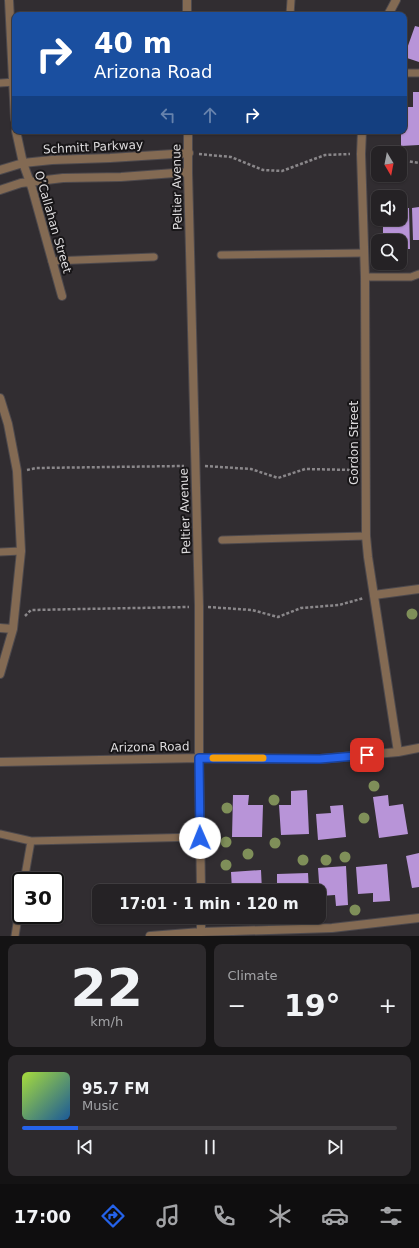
<!DOCTYPE html>
<html lang="en">
<head>
<meta charset="utf-8">
<style>
	:root { --surface:#252225; --page:#2d2a2d; --text:#f1f3f6; --muted:#a3a4a7; --line:#423f42; --accent:#2563eb }
	body { margin:0; font-family:"DejaVu Sans",sans-serif; background:var(--page); color:var(--text); height:100vh; display:flex; flex-direction:column; font-size:15px; white-space:nowrap }
	* { box-sizing:border-box; margin:0 }
	p { font-size:13px; color:var(--muted) }
	.icon { flex:none; width:22px; height:22px; fill:none; stroke:currentColor; stroke-width:2; stroke-linecap:round; stroke-linejoin:round }
	.map { position:relative; height:936px; overflow:hidden }
	.details { display:flex; flex-direction:column; gap:8px; padding:8px; background:#141314; flex:1 }
	.details>* { flex:none }
	.banner { position:absolute; left:12px; top:12px; width:395px; height:122px; border-radius:8px; box-shadow:0 1px 3px #0004,0 0 0 1px var(--line); background:#1a4fa0; color:#fff; overflow:hidden }
	.needle { width:26px; rotate:170deg }
	.buttons { position:absolute; left:371px; top:146px; display:grid; gap:8px }
	.buttons a { display:grid; place-items:center; width:36px; height:36px; border-radius:8px; background:var(--surface); box-shadow:0 1px 3px #0004,0 0 0 1px var(--line); font-size:20px }
	.speed { position:absolute; left:12px; top:872px; display:flex; gap:8px; font-size:20px; font-weight:700; text-align:center }
	.speed>* { display:grid; place-content:center; width:52px; height:52px; border-radius:50%; background:var(--surface); box-shadow:0 1px 3px #0004,0 0 0 1px var(--line); line-height:1 }
	.speed .limit { border:2px solid #111; border-radius:6px; background:#fff; color:#111 }
	.pin { position:absolute; display:grid; place-items:center; width:34px; height:34px; color:#fff; margin:-17px; border-radius:8px; box-shadow:0 2px 6px #0006 }
	.me { position:absolute; width:44px; margin:-22px; rotate:359deg; stroke-linejoin:round; filter:drop-shadow(0 0 3px #0008) }
	.turn { display:flex; align-items:center; gap:14px; height:84px; padding:0 16px; font-size:18px }
	.turn .icon { width:52px; height:52px; stroke-width:2.5 }
	.turn b { display:block; font-size:28px; line-height:34px }
	.lanes { display:flex; align-items:center; height:38px; padding:0 16px; background:#0003; justify-content:center; gap:20px; direction:ltr }
	.lanes .off { opacity:.35 }
	.big { font-size:30px; font-weight:700; line-height:1.1 }
	.details .widget { flex:1; display:flex; flex-direction:column; justify-content:center; gap:6px; min-width:0; padding:0 14px; border-radius:8px; background:var(--page) }
	.details .dial { align-items:center; gap:0 }
	.dial b { font-size:52px; line-height:1 }
	.song { display:flex; align-items:center; gap:12px }
	.cover { width:48px; height:48px; border-radius:6px; background:linear-gradient(135deg,hsl(80 70% 55%),hsl(210 70% 35%)) }
	.played { height:4px; border-radius:2px; background:linear-gradient(90deg,var(--accent) 15%,var(--line) 15%) }
	.keys { display:flex; justify-content:space-around; direction:ltr }
	.heat { display:flex; justify-content:space-between; align-items:center; font-size:22px; direction:ltr }
	.details .tiles { flex:1; display:grid; gap:8px; grid-template-columns:1fr 1fr }
	.widget:last-child { grid-column:span 2 }
	.trip { position:absolute; left:92px; top:884px; width:234px; height:40px; border-radius:8px; background:var(--surface); box-shadow:0 1px 3px #0004,0 0 0 1px var(--line); font-weight:700; line-height:40px; text-align:center }
	.tab-bar { display:flex; height:64px; justify-content:space-around; align-items:center; background:#0f0e0f; color:var(--muted) }
	.tab-bar .icon { width:28px; height:28px }
	.tab-bar .selected { color:var(--accent) }
	.tab-bar b { font-size:18px; color:var(--text) }
	.map>svg:first-child { display:block }
	.building { fill:#b894d8 }
	.lines { fill:none; stroke-linecap:round; stroke-linejoin:round }
	.lane-casing { stroke:#4d494d; stroke-width:9 }
	.street-casing { stroke:#4d494d; stroke-width:10 }
	.path { stroke:#8a878a; stroke-width:2.5; stroke-dasharray:3 2; stroke-linecap:butt }
	.lane { stroke:#836a53; stroke-width:7 }
	.street { stroke:#836a53; stroke-width:8 }
	.tree { fill:#7f8f59 }
	.route-casing { stroke:#184099; stroke-width:10 }
	.route { stroke:#2563eb; stroke-width:7 }
	.slow { stroke:#f59e0b; stroke-width:7 }
	.labels { text-anchor:middle; stroke-width:4; stroke-linejoin:round; paint-order:stroke }
	.street-label { font-size:12px; fill:#dedcde; stroke:#181618 }
</style>
</head>
<body>
<div class="map">
<svg width="419" height="936" viewBox="0 0 419 936">
	<rect width="100%" height="100%" fill="#312d31"/>
	<path class="building" d="M415,26L419,27V62L404,57Z
		M413,92H419V145L401,146V131H404V107H413Z
		M419,207V240H413L412,208Z
		M400,208H409L410,249H403V263H400V241H383V219H400Z
		M307,790L309,834L281,835L279,805H291V791Z
		M233,795H249L248,805H263L262,837H232Z
		M388,795L389,806L403,804L408,834L379,838L373,797Z
		M343,805L346,837L318,840L316,814L331,813L330,806Z
		M419,853V887L412,888L406,856Z
		M387,864L390,901L373,902V893L358,894L356,867Z
		M346,866L348,905L336,906L335,895L320,896L318,868Z
		M261,870L262,891H232L231,872Z
		M308,873L309,891H277V874Z"/>
	<g class="lines">
		<g class="lane-casing">
			<path id="lane" d="M290,15L291,0
				M404,73H419
				M0,83L15,82
				M221,255L364,253
				M52,261L154,257
				M365,277H411L419,274
				M222,540L366,536
				M0,552L21,551
				M0,834L31,841L200,837
				M24,881L31,841
				M15,936L21,898"/>
		</g>
		<g class="street-casing">
			<path id="street" d="M9,0L15,119
				M187,0V15
				M388,15L396,0
				M16,131L23,163L32,188L62,296
				M188,131V172L199,606V758L201,891
				M362,131L361,154L365,277L366,536L368,557L398,752
				M0,170L23,163L52,160L110,158L189,153
				M0,190L21,183L63,178L121,177L188,172
				M0,398L8,424L17,471L21,551L13,629L0,674
				M374,595L419,589
				M0,628L13,629
				M0,762L199,758L320,759L398,752L419,748
				M150,936L201,932L332,928L419,918
				M201,936V917"/>
		</g>
		<path class="path" d="M199,154L231,157L263,170L282,171L325,155L350,154
			M371,155L378,156
			M400,160L419,163
			M205,466L251,469L278,478L305,469L355,470
			M27,470L36,468L184,466
			M208,607L252,610L278,617L301,608L339,605L364,598
			M25,616L31,610L189,607"/>
		<use href="#lane" class="lane"/>
		<use href="#street" class="street"/>
	</g>
	<g class="tree">
		<circle cx="412" cy="614" r="5.5"/>
		<circle cx="374" cy="786" r="5.5"/>
		<circle cx="274" cy="800" r="5.5"/>
		<circle cx="227" cy="808" r="5.5"/>
		<circle cx="364" cy="818" r="5.5"/>
		<circle cx="226" cy="842" r="5.5"/>
		<circle cx="275" cy="843" r="5.5"/>
		<circle cx="248" cy="854" r="5.5"/>
		<circle cx="345" cy="857" r="5.5"/>
		<circle cx="303" cy="860" r="5.5"/>
		<circle cx="326" cy="860" r="5.5"/>
		<circle cx="226" cy="865" r="5.5"/>
		<circle cx="355" cy="910" r="5.5"/>
	</g>
	<g class="lines">
		<g class="route-casing">
			<path id="route" d="M200,838L199,758L320,759L367,755"/>
		</g>
		<use href="#route" class="route"/>
		<path class="slow" d="M213,758H263"/>
	</g>
	<g class="labels">
		<g class="street-label">
			<text transform="translate(93 147) rotate(-3)" y="4">Schmitt Parkway</text>
			<text transform="translate(177 187) rotate(-91)" y="4">Peltier Avenue</text>
			<text transform="translate(53 222) rotate(74)" y="4">O’Callahan Street</text>
			<text transform="translate(354 443) rotate(-90)" y="4">Gordon Street</text>
			<text transform="translate(185 511) rotate(-92)" y="4">Peltier Avenue</text>
			<text transform="translate(150 747) rotate(-1)" y="4">Arizona Road</text>
		</g>
	</g>
</svg>
<div class="buttons">
<a><svg class="needle" viewBox="-14 -14 28 28"><path d="M0-13l5 13h-10z" fill="#e53935"/><path d="M0 13l5-13h-10z" fill="#a3a4a7"/></svg></a>
<a><svg class="icon" aria-label="sound" viewBox="0 0 24 24"><path d="M4 9h4l5-4v14l-5-4H4zM17 9q2 3 0 6"/></svg></a>
<a><svg class="icon" aria-label="search" viewBox="0 0 24 24"><circle cx="10" cy="10" r="6"/><path d="M15 15l6 6"/></svg></a>
</div>
<div class="speed"><div class="limit">30</div></div>
<div class="pin" style="left:367px;top:755px;background:#d93025"><svg class="icon" aria-label="arrive" viewBox="0 0 24 24"><path d="M6 21V4h12l-3 4 3 4H6"/></svg></div>
<svg class="me" style="left:200px;top:838px" viewBox="-20 -20 40 40"><circle r="19" fill="#fff"/><path d="M0-13L10 11 0 6-10 11z" fill="#2563eb"/></svg>
<div class="trip">17:01 · 1 min · 120 m</div>
<div class="banner">
<div class="turn"><svg class="icon" aria-label="right" viewBox="0 0 24 24"><path d="M7 20v-9h11M14 6l5 5-5 5"/></svg><div><b>40 m</b>Arizona Road</div></div>
<div class="lanes"><svg class="icon off" aria-label="left" viewBox="0 0 24 24"><path d="M17 20v-9H6M10 6l-5 5 5 5"/></svg><svg class="icon off" aria-label="ahead" viewBox="0 0 24 24"><path d="M12 20V5M6 11l6-6 6 6"/></svg><svg class="icon" aria-label="right" viewBox="0 0 24 24"><path d="M7 20v-9h11M14 6l5 5-5 5"/></svg></div>
</div>
</div>
<section class="details">
<div class="tiles">
<div class="widget dial"><b>22</b><p>km/h</p></div>
<div class="widget"><p>Climate</p>
<div class="heat"><a>−</a><b class="big">19°</b><a>+</a></div>
</div>
<div class="widget">
<div class="song"><i class="cover"></i><div><b>95.7 FM</b><p>Music</p></div></div>
<div class="played"></div>
<div class="keys"><svg class="icon" aria-label="previous" viewBox="0 0 24 24"><path d="M18 5L8 12l10 7zM5 5v14"/></svg><svg class="icon" aria-label="pause" viewBox="0 0 24 24"><path d="M8 5v14M16 5v14"/></svg><svg class="icon" aria-label="next" viewBox="0 0 24 24"><path d="M6 5l10 7-10 7zM19 5v14"/></svg></div>
</div>
</div>
</section>
<nav class="tab-bar">
<b>17:00</b>
<svg class="icon selected" aria-label="directions" viewBox="0 0 24 24"><path d="M12 3l9 9-9 9-9-9zM9 14v-3h6M13 9l2 2-2 2"/></svg>
<svg class="icon" aria-label="music" viewBox="0 0 24 24"><path d="M9 18V5l10-2v13"/><circle cx="6" cy="18" r="3"/><circle cx="16" cy="16" r="3"/></svg>
<svg class="icon" aria-label="phone" viewBox="0 0 24 24"><path d="M5 4h4l2 5-3 2q2 4 5 5l2-3 5 2v4C11 20 4 13 5 4z"/></svg>
<svg class="icon" aria-label="climate" viewBox="0 0 24 24"><path d="M12 3v18M4 7l16 10M4 17L20 7"/></svg>
<svg class="icon" aria-label="car" viewBox="0 0 24 24"><path d="M5 17H2v-5l4-1 3-4h7l3 4 3 1v5h-3M9 17h6M6 11h13"/><circle cx="7" cy="17" r="2"/><circle cx="17" cy="17" r="2"/></svg>
<svg class="icon" aria-label="filters" viewBox="0 0 24 24"><path d="M4 7h16M4 17h16"/><circle cx="9" cy="7" r="2"/><circle cx="15" cy="17" r="2"/></svg>
</nav>
</body>
</html>
